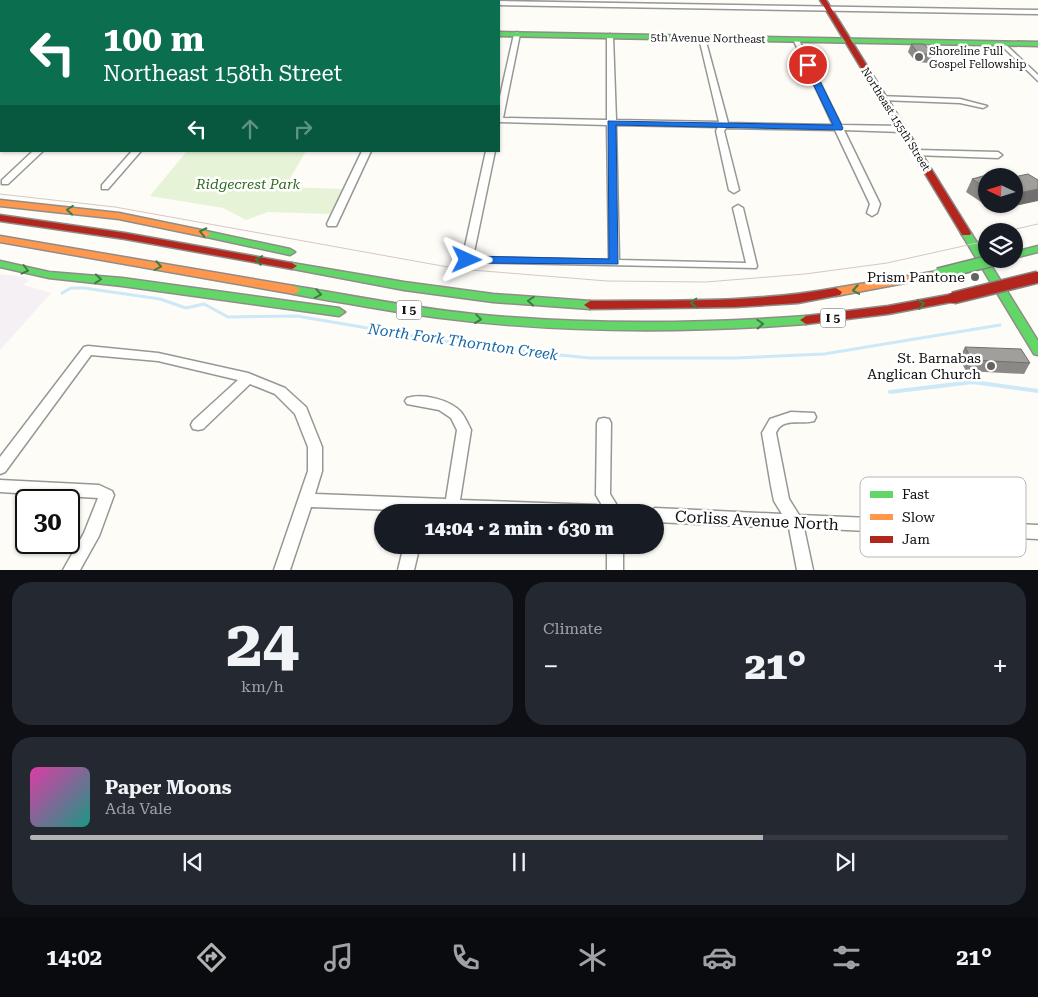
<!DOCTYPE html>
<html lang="en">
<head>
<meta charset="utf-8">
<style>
	:root { --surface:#171b24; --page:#242831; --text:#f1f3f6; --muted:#9ea1a6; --line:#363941; --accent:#b2b2b3 }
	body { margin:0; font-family:"Roboto Serif",serif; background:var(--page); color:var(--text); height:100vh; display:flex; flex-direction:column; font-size:19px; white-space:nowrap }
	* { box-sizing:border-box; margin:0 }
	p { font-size:16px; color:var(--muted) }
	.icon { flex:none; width:28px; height:28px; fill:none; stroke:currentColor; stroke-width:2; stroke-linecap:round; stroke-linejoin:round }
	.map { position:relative; height:570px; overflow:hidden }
	.details { display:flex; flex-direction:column; gap:12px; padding:12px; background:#0d0f14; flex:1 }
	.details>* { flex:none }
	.guide { position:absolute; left:0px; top:0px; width:500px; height:152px; box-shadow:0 1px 4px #0004; background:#0b6e4f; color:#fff; overflow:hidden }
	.needle { width:32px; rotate:274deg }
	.fabs { position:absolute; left:978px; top:168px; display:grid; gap:10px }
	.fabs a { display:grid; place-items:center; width:45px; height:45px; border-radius:50%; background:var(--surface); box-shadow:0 1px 4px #0004; font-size:25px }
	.speed { position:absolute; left:15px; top:489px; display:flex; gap:10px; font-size:25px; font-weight:700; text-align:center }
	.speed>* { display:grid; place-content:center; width:65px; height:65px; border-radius:50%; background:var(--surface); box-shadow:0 1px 4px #0004; line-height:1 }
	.speed .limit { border:2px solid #111; border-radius:8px; background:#fff; color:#111 }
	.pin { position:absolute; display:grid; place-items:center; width:42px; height:42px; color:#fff; margin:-21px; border:2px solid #fff; border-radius:50%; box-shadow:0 1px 5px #0007 }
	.me { position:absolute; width:55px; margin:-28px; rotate:91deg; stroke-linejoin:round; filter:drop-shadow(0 0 4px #0008) }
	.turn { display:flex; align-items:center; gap:18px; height:105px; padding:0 20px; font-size:22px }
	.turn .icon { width:65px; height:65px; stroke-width:2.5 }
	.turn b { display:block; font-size:35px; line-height:42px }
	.lanes { display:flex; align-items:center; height:48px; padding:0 20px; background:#0003; justify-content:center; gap:25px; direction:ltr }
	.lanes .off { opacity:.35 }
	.big { font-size:38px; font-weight:800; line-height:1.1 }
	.details .widget { flex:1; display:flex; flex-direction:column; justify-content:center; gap:8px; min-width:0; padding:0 18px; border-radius:20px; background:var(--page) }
	.details .dial { align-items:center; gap:0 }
	.dial b { font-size:65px; line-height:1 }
	.song { display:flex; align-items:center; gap:15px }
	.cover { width:60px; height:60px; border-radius:8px; background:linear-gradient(135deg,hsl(320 70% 55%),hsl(170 70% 35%)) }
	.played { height:5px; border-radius:2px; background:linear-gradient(90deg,var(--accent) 75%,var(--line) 75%) }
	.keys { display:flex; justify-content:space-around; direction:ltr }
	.heat { display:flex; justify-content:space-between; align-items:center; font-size:28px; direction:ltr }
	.details .tiles { flex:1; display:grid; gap:12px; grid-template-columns:1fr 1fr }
	.widget:last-child { grid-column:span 2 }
	.trip { position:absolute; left:374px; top:504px; width:290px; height:50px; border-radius:25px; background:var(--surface); box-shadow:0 1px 4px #0004; font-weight:800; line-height:50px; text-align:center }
	.tab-bar { display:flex; height:80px; justify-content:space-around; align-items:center; background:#090b0e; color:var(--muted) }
	.tab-bar .icon { width:35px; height:35px }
	.tab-bar .active { color:var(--accent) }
	.tab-bar b { font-size:22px; color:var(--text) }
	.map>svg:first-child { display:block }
	.industrial { fill:#f5f0f3 }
	.green { fill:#e7f3d7 }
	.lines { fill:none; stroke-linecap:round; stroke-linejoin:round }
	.stream-far1 { stroke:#cde8f7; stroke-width:3 }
	.stream { stroke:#cde8f7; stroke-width:4 }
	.street-casing { stroke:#979795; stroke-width:3 }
	.fast-casing { stroke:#8e8d8b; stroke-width:3 }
	.slow-casing { stroke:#8e8d8b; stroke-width:3 }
	.jam-casing { stroke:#8e8d8b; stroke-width:3 }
	.street { fill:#fffffe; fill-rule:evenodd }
	.fast { fill:#63d668; fill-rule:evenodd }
	.slow { fill:#ff974d; fill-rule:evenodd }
	.jam { fill:#b3261e; fill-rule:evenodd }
	.tram { stroke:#d9c6c7; stroke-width:1 }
	.fast-bridge-casing { stroke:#858482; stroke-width:14; stroke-linecap:butt }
	.jam-bridge-casing { stroke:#858482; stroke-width:14; stroke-linecap:butt }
	.fast-bridge { stroke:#63d668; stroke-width:11 }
	.jam-bridge { stroke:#b3261e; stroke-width:11 }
	.wall { fill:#8a8986 }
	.shaded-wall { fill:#716f6d }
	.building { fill:#a19f9c; stroke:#716f6d }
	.oneway { stroke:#3e7d41 }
	.route { fill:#1a73e8; stroke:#114b97 }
	.poi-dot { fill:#646362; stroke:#fff; stroke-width:2 }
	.labels { text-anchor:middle; stroke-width:5; stroke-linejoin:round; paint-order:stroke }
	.far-street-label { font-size:11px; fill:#111; stroke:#fff }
	.far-poi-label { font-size:11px; fill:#111; stroke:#fff; text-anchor:start }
	.shield { fill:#fff; stroke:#585858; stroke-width:1 }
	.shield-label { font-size:12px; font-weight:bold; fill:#111 }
	.park-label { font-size:14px; font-style:italic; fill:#2f6b1f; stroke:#fff }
	.poi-label { font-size:14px; fill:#111; stroke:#fff; text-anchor:end }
	.water-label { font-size:15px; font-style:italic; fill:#1768a6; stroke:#fff }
	.near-street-label { font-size:16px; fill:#111; stroke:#fff }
	.key { fill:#fff; stroke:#b8b8b8; stroke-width:1 }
	.key-label { font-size:14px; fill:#111 }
</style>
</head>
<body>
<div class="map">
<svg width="1038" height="570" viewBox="0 0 1038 570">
	<rect width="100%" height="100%" fill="#fdfcf7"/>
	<path class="industrial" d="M0,274L24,277L29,280L23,285L51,293L0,350Z"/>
	<path class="green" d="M187,151H306L285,187L343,189L330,214L268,212L246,220L223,208L150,196Z"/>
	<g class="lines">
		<path class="stream-far1" d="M62,293L71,288H84L160,299L186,308L204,304L228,317L297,316L467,345L589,358H735L824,354L1000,325"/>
		<path class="stream" d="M890,392L973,382L1038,391"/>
		<g class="street-casing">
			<path id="street" d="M34,0H46L47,1H35Z
				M338,0H420L421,1H339Z
				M498,1H499L1038,10V14L499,5Z
				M517,32L520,34L503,118L607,120V36L610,34L613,36L616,120L719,122L699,38L702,36L705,38L728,123L833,125L793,39L798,38L841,125L901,126L905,129L901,132L844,130L880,204L877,213L872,216L867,213L870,204L835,130L726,128L724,131L739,190L734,193L729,190L716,131L718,127L616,125L619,260L746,263L733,208L738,205L743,208L757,266L756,268L463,262L462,260L486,151H495L473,257L609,260L607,125L499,122V101L514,34Z
				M1003,42L1038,75V81L1001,45L1000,44Z
				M0,68H1V72H0Z
				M878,96L960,99L987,106L983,108L960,103L881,100L877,98Z
				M917,150L998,152L1002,155L998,158L914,155V151Z
				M33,151H43L8,184H2V180Z
				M132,151H141L108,189H102V185Z
				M362,151H371L337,224L336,226H328L327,224Z
				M88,346L158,353L248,373L285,388L306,407L322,447V471L315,494L446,499L457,430L451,418L439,410L407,404L405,401L407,398C423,393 450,400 461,412C465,417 468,424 471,430L460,500L596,505L601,507L604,512H453L311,507L290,570H274L308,471V447L295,414L275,394L250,384L203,429L198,430L193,429L191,425L193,421L238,380L158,361L91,355L5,472L0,474V457L84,347Z
				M791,412L814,413L816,417L814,421C801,425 782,417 776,433L789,499L799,515L1038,525V539L804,528L813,570H797L789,528L655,522V512H649L655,508L782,514L774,501L771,486L762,433L770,419Z
				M604,418L609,419L611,423L610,494L621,512H606L596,495L597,423L599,419Z
				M0,480L99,485L112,491L114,495L99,536L80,570H63L84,533L98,498L0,492Z
				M404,545H420L414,570H398Z
				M607,545H623V570H607Z"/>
		</g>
		<g class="fast-casing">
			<path id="fast" d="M499,32L1038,42V46L499,36Z
				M966,230L971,233L1038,341V355L1034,354L961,233Z
				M206,231L290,249L295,252L290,255L202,236L201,234Z
				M1038,246V252L1014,258V252Z
				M0,261L49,272L122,278L339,308L345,312L339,316L122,286L49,278L0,267Z
				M292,263L404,282L493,294L590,301L596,305L590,309L493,302L404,290L288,268L287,266L288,264Z
				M294,286C354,296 413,308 473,314C584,325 695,324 806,316L812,320L806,324C660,335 513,333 368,307C342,302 315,299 290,293L288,290Z"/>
		</g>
		<g class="slow-casing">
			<path id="slow" d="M0,22H1V26H0Z
				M0,200L119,213L206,231L211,234L206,237L119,219L0,206Z
				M0,236L294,286L300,290L294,294L0,242Z
				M938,271L944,274L942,276L836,296L830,292L836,288Z"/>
		</g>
		<g class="jam-casing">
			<path id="jam" d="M820,0H826L971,233L970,235H962L961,233Z
				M0,215L125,233L292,263L297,266L292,269L125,239L0,221Z
				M836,288L842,292L840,295L798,303L735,307L590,309L584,305L590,301C672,300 755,303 836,288Z
				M953,294L957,295L959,298L957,301L888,314L806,324L800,320L806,316L888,306Z"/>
		</g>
		<use href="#street" class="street"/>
		<use href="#fast" class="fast"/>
		<use href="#slow" class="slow"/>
		<use href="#jam" class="jam"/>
		<path class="tram" d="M0,194L115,207L459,269L607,281L706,282L805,274L887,263L986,241
			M1007,231L1038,224"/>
		<g class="fast-bridge-casing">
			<path id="fast-bridge" d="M938,274L998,259"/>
		</g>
		<g class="jam-bridge-casing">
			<path id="jam-bridge" d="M953,298L1038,277"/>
		</g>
		<use href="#fast-bridge" class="fast-bridge"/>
		<use href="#jam-bridge" class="jam-bridge"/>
	</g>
	<path class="wall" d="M911,44L933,54L930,63L916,62L908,52Z
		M986,176V204H1014L997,210L990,206H987L966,192L972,179Z
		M965,347L1030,363L1024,374L966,371L959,358Z"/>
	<path class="shaded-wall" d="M117,0H130L129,1H116Z
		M1038,189V201L997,210L1000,204H1014V194Z"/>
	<path class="building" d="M102,0H117L116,1H100Z
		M911,44H924L933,54H919Z
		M994,173L1002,176H986V188L972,179Z
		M1028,174L1038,180V189L1014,194V177Z
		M965,347L1021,349L1030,363L972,360Z"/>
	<defs><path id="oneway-chevron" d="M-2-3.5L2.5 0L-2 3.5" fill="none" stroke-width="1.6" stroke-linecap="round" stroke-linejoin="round" transform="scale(1.25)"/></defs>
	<g class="oneway">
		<use href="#oneway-chevron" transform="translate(70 210) rotate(-175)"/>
		<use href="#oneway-chevron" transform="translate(203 232) rotate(-168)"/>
		<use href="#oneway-chevron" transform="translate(259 260) rotate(-170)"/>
		<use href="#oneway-chevron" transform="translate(158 266) rotate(10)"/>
		<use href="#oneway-chevron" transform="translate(25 270) rotate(14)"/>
		<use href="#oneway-chevron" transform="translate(98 279) rotate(5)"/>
		<use href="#oneway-chevron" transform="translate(856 290) rotate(170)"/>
		<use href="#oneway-chevron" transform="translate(318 294) rotate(10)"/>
		<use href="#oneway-chevron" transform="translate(531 301) rotate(-176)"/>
		<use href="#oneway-chevron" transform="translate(694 303) rotate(179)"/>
		<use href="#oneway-chevron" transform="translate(921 304) rotate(-11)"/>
		<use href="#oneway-chevron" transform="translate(478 319) rotate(7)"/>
		<use href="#oneway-chevron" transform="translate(760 324) rotate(-3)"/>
	</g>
	<path class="route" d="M808,63L812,65L843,128L842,130L616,125L618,264L467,263L462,260L467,256L609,259L608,121L833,125L804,65Z"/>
	<g class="poi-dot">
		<circle cx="919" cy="57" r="5"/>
		<circle cx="975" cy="277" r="5"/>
		<circle cx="991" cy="366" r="5"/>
	</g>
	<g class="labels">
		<g class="far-street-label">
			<text transform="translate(708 38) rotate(1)" y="4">5th Avenue Northeast</text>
			<text transform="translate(896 119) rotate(58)" y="4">Northeast 155th Street</text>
		</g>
		<g class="far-poi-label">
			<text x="929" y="55">Shoreline Full<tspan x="929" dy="13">Gospel Fellowship</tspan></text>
		</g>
		<g class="shield">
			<rect x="396.5" y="300.5" width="25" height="19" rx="4"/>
			<rect x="820.5" y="308.5" width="25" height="19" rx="4"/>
		</g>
		<g class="shield-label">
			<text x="409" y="314">I 5</text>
			<text x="833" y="322">I 5</text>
		</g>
		<g class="park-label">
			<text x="248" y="189">Ridgecrest Park</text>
		</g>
		<g class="poi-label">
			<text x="965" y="282">Prism Pantone</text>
			<text x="981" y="363">St. Barnabas<tspan x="981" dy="16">Anglican Church</tspan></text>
		</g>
		<g class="water-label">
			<text transform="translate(463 342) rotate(8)" y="5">North Fork Thornton Creek</text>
		</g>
		<g class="near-street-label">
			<text transform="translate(757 520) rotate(3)" y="6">Corliss Avenue North</text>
		</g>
	</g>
	<rect x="860" y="477" width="166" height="80" rx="8" class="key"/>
	<rect x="870" y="491" width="23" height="7" fill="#63d668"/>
	<rect x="870" y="514" width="23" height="6" fill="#ff974d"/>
	<rect x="870" y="536" width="23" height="7" fill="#b3261e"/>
	<g class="key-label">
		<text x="902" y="499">Fast</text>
		<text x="902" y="522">Slow</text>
		<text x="902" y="544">Jam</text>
	</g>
</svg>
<div class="fabs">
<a><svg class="needle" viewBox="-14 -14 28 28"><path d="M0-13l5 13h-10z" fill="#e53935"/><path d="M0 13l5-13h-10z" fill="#9ea1a6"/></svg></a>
<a><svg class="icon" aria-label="layers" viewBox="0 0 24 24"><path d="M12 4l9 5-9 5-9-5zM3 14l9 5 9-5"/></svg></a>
</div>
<div class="speed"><div class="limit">30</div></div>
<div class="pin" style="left:808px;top:65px;background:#d93025"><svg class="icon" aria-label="arrive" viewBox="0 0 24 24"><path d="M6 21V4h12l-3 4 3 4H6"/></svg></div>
<svg class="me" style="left:467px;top:260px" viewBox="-20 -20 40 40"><path d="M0-17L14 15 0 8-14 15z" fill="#1a73e8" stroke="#fff" stroke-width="4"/></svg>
<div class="trip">14:04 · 2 min · 630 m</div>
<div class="guide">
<div class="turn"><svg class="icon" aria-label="left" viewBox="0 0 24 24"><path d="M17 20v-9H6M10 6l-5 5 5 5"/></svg><div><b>100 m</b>Northeast 158th Street</div></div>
<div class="lanes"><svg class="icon" aria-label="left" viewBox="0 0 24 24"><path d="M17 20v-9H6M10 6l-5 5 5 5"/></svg><svg class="icon off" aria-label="ahead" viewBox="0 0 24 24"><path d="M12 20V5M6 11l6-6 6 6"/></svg><svg class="icon off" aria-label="right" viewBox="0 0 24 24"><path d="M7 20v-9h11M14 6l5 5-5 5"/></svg></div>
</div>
</div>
<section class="details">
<div class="tiles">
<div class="widget dial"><b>24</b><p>km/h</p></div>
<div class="widget"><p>Climate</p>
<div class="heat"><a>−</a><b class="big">21°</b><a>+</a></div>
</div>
<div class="widget">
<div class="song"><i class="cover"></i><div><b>Paper Moons</b><p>Ada Vale</p></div></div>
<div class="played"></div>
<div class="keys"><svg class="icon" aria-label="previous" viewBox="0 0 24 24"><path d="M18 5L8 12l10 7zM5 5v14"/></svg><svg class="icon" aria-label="pause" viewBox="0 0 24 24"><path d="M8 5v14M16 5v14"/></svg><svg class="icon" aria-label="next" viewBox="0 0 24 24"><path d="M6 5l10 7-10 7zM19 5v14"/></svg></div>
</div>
</div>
</section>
<nav class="tab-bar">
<b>14:02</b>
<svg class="icon active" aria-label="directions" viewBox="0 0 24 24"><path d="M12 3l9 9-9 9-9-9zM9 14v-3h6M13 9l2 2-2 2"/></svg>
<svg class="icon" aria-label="music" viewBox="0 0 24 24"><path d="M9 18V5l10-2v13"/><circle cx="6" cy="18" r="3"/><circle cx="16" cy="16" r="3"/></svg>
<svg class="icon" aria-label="phone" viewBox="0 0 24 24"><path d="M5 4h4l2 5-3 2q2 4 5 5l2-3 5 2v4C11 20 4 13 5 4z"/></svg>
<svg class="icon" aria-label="climate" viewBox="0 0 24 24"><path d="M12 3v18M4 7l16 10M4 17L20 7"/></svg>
<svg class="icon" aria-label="car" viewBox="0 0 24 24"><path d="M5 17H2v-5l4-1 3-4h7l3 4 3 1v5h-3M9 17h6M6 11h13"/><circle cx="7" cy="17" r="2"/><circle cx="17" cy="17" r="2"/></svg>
<svg class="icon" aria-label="filters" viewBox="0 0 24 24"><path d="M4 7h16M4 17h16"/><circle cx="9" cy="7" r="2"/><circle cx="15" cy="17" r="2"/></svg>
<b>21°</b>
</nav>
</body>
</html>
